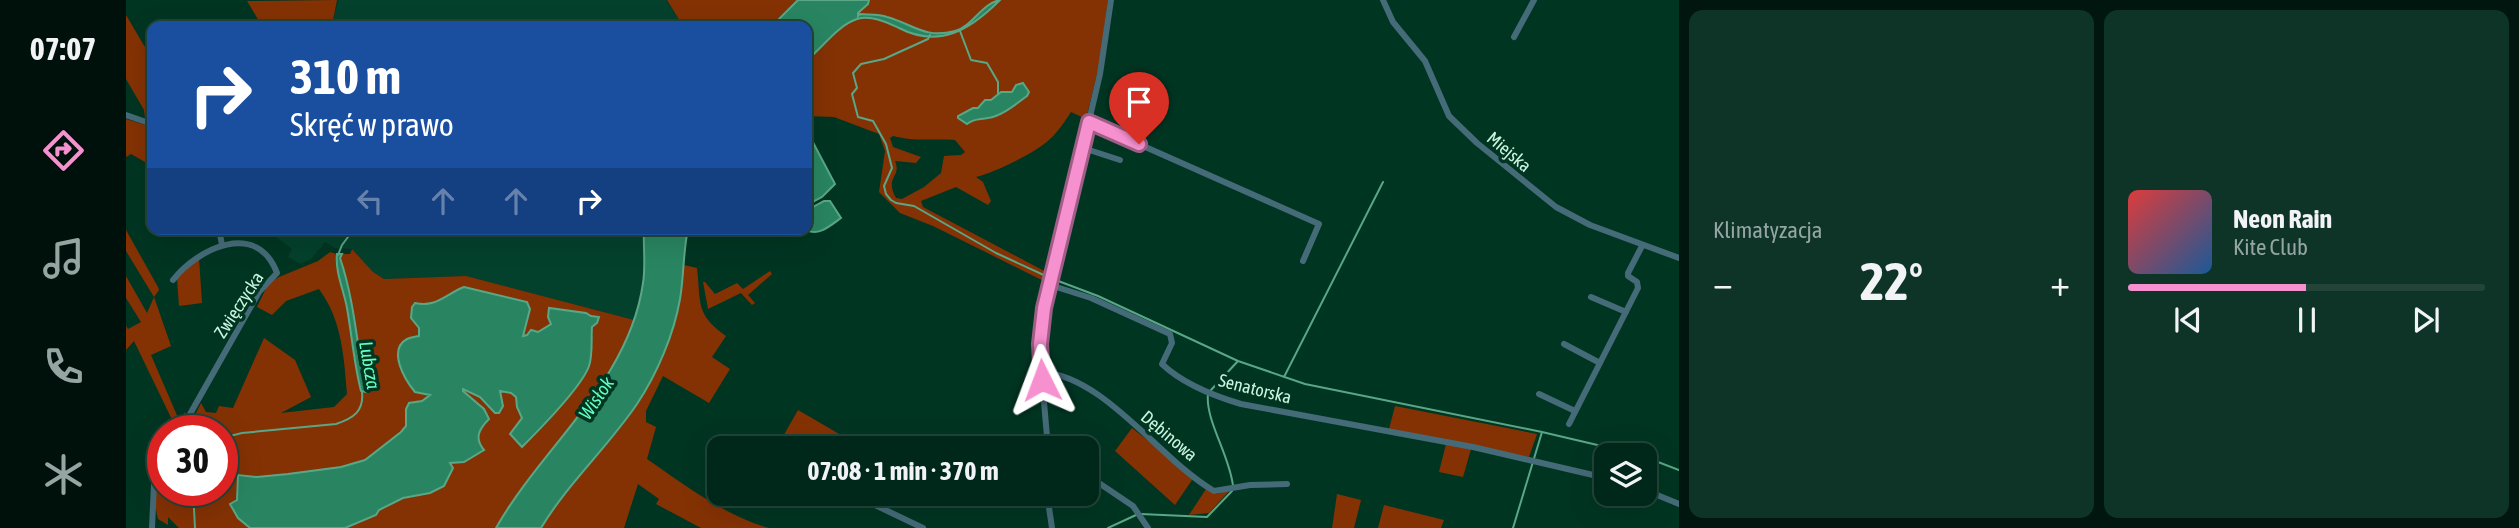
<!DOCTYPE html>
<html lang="pl">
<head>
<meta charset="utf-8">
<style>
	:root { --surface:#00281a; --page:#0e3427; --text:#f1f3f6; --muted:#95a6a2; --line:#224439; --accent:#f690cf }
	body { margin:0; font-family:"Asap Condensed",sans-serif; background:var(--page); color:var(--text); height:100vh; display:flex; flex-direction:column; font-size:26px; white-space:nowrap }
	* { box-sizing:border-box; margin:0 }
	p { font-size:23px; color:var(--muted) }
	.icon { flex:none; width:38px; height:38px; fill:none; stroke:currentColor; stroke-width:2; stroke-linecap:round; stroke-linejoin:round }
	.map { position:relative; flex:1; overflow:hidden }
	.side { display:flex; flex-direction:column; gap:10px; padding:10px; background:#00160e; width:840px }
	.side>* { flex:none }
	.banner { position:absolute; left:21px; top:21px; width:665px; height:214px; border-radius:14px; box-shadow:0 7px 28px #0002,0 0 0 2px var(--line); background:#1a4fa0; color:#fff; overflow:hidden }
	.tools { position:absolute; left:1468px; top:443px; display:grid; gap:14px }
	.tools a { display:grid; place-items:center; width:63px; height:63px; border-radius:14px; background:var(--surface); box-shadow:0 7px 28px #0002,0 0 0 2px var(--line); font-size:35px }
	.speed { position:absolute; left:21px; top:415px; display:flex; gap:14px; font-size:35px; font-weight:700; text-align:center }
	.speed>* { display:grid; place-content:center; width:91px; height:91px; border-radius:50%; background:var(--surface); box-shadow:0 7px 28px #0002,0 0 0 2px var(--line); line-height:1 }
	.speed .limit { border:10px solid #d22; background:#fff; color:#111 }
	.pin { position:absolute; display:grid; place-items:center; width:60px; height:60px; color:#fff; margin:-72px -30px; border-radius:50% 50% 50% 0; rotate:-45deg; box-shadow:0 0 7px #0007 }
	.pin .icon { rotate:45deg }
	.me { position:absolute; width:77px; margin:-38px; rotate:357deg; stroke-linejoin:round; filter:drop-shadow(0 0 5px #0008) }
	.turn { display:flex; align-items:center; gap:24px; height:147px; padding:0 28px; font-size:32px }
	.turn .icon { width:91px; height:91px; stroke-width:2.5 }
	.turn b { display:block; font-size:49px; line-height:60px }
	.lanes { display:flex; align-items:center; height:66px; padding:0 28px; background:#0003; justify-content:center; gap:35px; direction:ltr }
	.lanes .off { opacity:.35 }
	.big { font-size:52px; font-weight:700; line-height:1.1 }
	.side .tile { flex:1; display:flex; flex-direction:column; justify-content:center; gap:10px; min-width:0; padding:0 24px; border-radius:14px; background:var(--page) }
	.song { display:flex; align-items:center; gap:21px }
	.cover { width:84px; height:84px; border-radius:10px; background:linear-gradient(135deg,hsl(0 70% 55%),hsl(210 70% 35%)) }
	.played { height:7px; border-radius:4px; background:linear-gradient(90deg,var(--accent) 50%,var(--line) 50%) }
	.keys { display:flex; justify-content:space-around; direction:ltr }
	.heat { display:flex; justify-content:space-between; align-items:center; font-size:38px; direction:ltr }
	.side .tiles { flex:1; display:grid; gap:10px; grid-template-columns:repeat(2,1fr) }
	.trip { position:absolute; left:581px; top:436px; width:392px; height:70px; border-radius:14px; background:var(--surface); box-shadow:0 7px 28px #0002,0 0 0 2px var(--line); font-weight:700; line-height:70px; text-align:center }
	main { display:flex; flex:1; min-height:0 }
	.menu { display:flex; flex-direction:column; width:126px; justify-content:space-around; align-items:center; background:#00100a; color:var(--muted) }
	.menu .icon { width:49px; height:49px }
	.menu .on { color:var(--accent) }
	.menu b { font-size:32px; color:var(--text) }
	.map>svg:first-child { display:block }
	.built { fill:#04412c }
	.green { fill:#843204; fill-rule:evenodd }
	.water { fill:#298561; stroke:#59a787; stroke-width:2 }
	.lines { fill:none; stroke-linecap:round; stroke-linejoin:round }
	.stream { stroke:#59a787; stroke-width:2 }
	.street { stroke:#456b78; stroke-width:6 }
	.route-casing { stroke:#a05e87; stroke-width:18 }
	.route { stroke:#f690cf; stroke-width:12 }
	.labels { text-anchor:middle; stroke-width:7; stroke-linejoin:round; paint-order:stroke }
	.street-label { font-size:18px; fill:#caf5df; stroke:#003522 }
	.water-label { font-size:19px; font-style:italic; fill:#64fec0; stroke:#003522 }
</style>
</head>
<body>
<main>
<nav class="menu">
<b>07:07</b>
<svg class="icon on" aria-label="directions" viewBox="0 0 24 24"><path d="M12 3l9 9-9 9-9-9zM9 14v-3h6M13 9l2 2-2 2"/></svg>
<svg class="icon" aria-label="music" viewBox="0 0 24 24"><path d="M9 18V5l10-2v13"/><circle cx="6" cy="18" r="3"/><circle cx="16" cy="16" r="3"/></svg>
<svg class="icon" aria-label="phone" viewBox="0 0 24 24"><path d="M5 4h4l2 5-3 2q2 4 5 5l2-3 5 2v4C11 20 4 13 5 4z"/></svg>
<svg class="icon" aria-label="climate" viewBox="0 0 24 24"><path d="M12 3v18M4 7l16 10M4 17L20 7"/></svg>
</nav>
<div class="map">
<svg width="1553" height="528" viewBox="0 0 1553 528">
	<rect width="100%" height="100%" fill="#003522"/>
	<path class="built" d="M212,0H540L557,26H206Z
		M139,229H518V281L508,320L340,276L258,279L247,272L226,249L209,248L199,242L186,258L175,264L162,257L166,249Z"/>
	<path class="green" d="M211,0L206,26H136L121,1Z
		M541,0H672L646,26H557Z
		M743,0H870C856,8 847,24 830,30C801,41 786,24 762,17C753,14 743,15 734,14L732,16V13L742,4Z
		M874,0H982L973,66L960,119L945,112C939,121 932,132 924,139C911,152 868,173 850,177L857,182L865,201L862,205L830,187L795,201L797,207L924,274L922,283L807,226L774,213L753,192L759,151L753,134L708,117L681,116V60C695,49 715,23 731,19C747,15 760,22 773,28C814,48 844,30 874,0ZM897,83C888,97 880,115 862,118C855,120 852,118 845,121L832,116L852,109L875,92H887L890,85ZM767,136C791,142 806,138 829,140L839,152L835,155L818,156L815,173L798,187L776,199L770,198C758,176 776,178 769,161L790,163L795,157L767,147L764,138Z
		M0,15L26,59V122L19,118L18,110L0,79Z
		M0,119L26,127V166L5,154L0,157Z
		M0,230L32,287L33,290L28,297L45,346L25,355L53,420L59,412L60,415L51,430L8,341L0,350V326L2,329L15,322L0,298V276L21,313L28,297L0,251Z
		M226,249L247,272L258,279L340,276L508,320C501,338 494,357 483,374C448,428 401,472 370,528H53L42,517V525L32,519C27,500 30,486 37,467V490H96V430H59L64,420L69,422L71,417L69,415L75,403L80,412L90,413L93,406L107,408L138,338L169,360L185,397L155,413L208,407L221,394C218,357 216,320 193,289L160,301L146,315L131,307L142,284L153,277L192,261L204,252L211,254L210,264L221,308L231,374L240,392C231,347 229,301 214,258L216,254H224Z
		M73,258L76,303L53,306L51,279Z
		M558,265L571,268C575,303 569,314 600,336L586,357L604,369L583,403L537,376L520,411V422L530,427L521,459C557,484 601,517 643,528H575L530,504L533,499L512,484L498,528H415C423,516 430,503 439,492C464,462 493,434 513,401C538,359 552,313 558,265Z
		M644,271L646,274L622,295L629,303L626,305L615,293L582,309L577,282H579L589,294L611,283L617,289Z
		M1269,406L1411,434L1403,457L1263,429Z
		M672,410L727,442L724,448H653L651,447Z
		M1006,428L1068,477L1049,505L989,451Z
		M1320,444L1345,449L1337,477L1313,472Z
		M1080,489L1091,494L1104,490L1083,513L1063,515Z
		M1211,494L1235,500L1228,528H1206Z
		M1258,505L1318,520L1315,528H1252Z"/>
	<path class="water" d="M672,0H743L742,4L732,13V16L734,14C743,15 752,14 761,17C787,24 798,39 829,31C847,26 856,3 874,0C845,29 814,49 773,28C760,22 746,15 731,19C712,25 696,48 681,60V26H646Z
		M897,83L903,92L901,96C890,104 876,116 862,118C854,120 849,118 841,124L832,118V116L847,108H852L859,100H865L875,92H886L890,85Z
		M681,131L709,184L696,197L681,205Z
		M698,201H704L715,218C705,225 692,237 681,230V210Z
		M518,229H562C557,252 558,276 554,299C548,334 531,374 511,404C482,447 442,483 415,528H370C417,445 503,382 517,283C520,265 517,247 518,229Z
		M211,254H216L214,258C229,302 231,348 240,392L235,391C228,364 226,336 221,308C218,291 209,272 211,254Z
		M338,287L401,302L404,309L397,336L401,335L405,330L412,332L425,324L422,317L423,308L460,313L465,316L473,317L471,323L466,327C465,338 467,355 463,366C456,386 413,430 396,447L384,434L396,418L391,407L390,397L385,393L374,391L377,406L373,413H369L354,397L337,389V391L358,409L363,419C353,429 348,438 358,450L338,462L324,463L327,468L318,486L304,493L277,498L253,510L250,515L219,528H124L112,518L104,504L111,500L112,475L131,477L162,474L215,467L239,460L275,432L280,426V409L283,403L296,401L304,395L289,392C279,380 261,350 281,339C285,337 289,337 293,336V328L285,318L286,307L289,303C310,308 320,294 338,287Z"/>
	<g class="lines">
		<path class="stream" d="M834,31L845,60L861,63L872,82V94
			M804,35L802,39L758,59L735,64L727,73L731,88L726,94L732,117L747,121L760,144L766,168L758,186L760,194L765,200L770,203L788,206L870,253L922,277
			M212,255L216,245L228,229
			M927,279L972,296L1112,361L1179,384L1416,432L1514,455
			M1158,377L1257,182
			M1085,390L1112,361
			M1082,394C1079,420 1104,456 1107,486
			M96,438L116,433L210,424C228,418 238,411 236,392
			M1519,457L1553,470
			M67,490L69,528
			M1015,514L1081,517L1106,491
			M982,528L1010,515
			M1387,528L1416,432"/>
		<path class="street" d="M1257,0L1267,22L1299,61L1323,116L1351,143L1430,207L1464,225L1553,258
			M1388,37L1408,0
			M0,115L26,124
			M963,122L1193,224L1177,261
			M957,148L994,160
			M93,229L96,245
			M47,280C72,248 131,220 151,273L133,292L55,430
			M924,285L965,298L1044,334L1046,343L1036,364C1057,384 1088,396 1115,404L1347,447L1480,478
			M1465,297L1500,312
			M1438,344L1474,363
			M915,372C979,376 1034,460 1088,491L1124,485L1161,484
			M1413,394L1449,411
			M1443,424L1512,288L1511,282L1502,276V273L1516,246
			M922,448L914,356L916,321L974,74L985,0
			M961,475L1007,506L1022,528
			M1519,490L1553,504
			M726,494L797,528
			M921,494L926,528
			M26,528L28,484L37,462"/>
	</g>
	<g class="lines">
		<g class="route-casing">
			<path id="route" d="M916,380L914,344L918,308L963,122L1013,144"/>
		</g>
		<use href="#route" class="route"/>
	</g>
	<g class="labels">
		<g class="street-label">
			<text transform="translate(1383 152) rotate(40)" y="6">Miejska</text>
			<text transform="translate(113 305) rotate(-57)" y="6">Zwięczycka</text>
			<text transform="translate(1129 389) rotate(14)" y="6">Senatorska</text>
			<text transform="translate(1043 436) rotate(40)" y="6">Dębinowa</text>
		</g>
		<g class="water-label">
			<text transform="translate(244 365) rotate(80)" y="7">Lubcza</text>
			<text transform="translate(470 398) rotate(-56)" y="7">Wisłok</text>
		</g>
	</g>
</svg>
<div class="tools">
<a><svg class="icon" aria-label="layers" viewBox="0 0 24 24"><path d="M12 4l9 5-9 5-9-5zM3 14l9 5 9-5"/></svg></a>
</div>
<div class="speed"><div class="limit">30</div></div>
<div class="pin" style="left:1013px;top:144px;background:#d93025"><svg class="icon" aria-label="arrive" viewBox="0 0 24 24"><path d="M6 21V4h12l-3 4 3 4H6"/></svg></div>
<svg class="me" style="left:916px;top:380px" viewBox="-20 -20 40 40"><path d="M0-17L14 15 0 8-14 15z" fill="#f690cf" stroke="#fff" stroke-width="4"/></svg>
<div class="trip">07:08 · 1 min · 370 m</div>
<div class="banner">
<div class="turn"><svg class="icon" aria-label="right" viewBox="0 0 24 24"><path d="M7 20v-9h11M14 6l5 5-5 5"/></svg><div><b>310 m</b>Skręć w prawo</div></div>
<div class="lanes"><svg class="icon off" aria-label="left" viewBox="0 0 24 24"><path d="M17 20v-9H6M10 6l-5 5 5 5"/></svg><svg class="icon off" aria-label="ahead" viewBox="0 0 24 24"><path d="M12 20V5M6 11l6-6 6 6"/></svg><svg class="icon off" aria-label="ahead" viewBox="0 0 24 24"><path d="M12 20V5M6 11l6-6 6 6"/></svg><svg class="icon" aria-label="right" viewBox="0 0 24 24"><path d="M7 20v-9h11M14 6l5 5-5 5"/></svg></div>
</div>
</div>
<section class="side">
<div class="tiles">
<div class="tile"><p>Klimatyzacja</p>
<div class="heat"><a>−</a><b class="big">22°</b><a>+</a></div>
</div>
<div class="tile">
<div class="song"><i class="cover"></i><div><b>Neon Rain</b><p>Kite Club</p></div></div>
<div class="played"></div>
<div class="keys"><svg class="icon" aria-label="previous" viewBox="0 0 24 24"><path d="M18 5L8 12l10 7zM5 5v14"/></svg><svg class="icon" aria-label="pause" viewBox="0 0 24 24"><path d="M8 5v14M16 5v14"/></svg><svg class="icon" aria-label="next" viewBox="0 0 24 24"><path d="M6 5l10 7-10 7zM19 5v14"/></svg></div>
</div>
</div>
</section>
</main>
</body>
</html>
